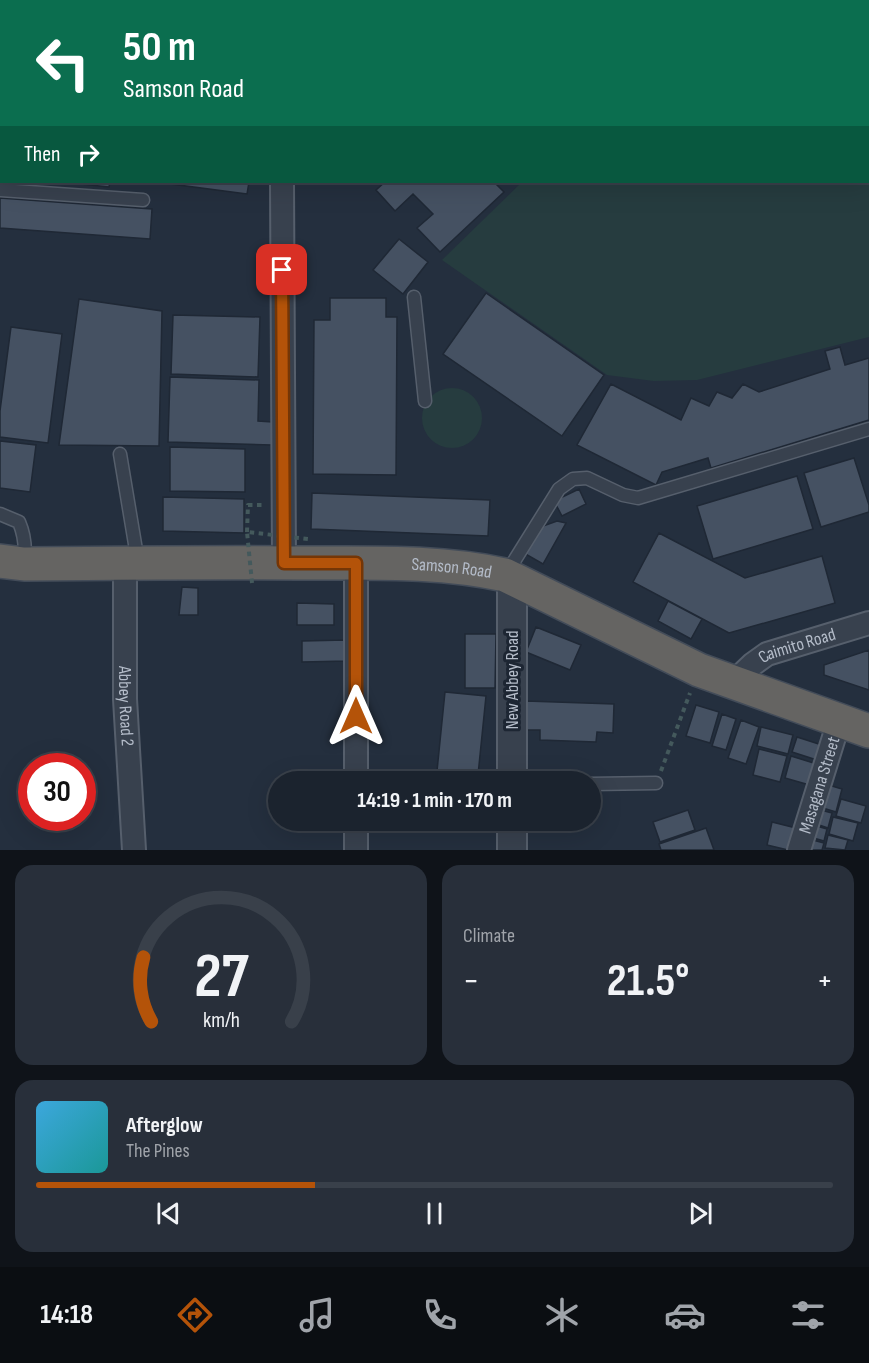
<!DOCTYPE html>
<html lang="en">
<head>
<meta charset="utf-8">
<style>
	:root { --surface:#1b232e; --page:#282f3a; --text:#f1f3f6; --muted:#a0a4aa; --line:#39404a; --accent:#b45309 }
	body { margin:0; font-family:"Sofia Sans Condensed",sans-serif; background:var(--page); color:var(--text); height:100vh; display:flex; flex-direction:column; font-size:22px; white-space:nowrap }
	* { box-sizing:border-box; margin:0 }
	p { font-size:20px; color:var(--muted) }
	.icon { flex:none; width:33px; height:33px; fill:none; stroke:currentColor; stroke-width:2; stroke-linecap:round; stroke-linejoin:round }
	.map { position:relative; height:850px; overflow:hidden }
	.panel { display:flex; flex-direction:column; gap:15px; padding:15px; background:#0f1319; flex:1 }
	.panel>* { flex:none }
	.guide { position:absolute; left:0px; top:0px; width:870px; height:183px; box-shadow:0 6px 24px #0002,0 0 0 2px var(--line); background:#0b6e4f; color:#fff; overflow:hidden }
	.speed { position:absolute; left:18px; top:753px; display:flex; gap:12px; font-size:30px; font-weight:700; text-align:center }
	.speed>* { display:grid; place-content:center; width:78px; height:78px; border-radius:50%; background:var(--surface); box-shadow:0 6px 24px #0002,0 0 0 2px var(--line); line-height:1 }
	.speed .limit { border:9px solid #d22; background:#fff; color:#111 }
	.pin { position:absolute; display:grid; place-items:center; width:51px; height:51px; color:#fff; margin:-26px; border-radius:12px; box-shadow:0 3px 9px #0006 }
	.me { position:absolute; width:66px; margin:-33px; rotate:0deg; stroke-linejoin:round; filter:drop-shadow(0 0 4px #0008) }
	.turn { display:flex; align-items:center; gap:21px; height:126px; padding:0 24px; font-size:27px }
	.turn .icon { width:78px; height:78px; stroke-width:2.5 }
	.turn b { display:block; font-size:42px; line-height:51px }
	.then { display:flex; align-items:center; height:57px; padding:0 24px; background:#0003; gap:12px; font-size:22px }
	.big { font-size:45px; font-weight:700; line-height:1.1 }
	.panel .card { flex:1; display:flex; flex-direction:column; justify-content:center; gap:9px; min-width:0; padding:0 21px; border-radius:18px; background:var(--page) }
	.panel .dial { align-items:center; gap:0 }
	.dial svg { height:156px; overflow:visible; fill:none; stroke:var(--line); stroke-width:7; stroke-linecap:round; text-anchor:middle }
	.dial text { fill:var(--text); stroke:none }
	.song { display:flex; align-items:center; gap:18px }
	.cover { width:72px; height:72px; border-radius:9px; background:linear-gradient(135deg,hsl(200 70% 55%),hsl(180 70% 35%)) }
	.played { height:6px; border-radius:3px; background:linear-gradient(90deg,var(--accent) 35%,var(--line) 35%) }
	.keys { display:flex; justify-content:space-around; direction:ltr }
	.heat { display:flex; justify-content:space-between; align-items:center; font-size:33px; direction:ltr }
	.panel .tiles { flex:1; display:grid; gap:15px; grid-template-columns:1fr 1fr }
	.card:last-child { grid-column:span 2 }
	.trip { position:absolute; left:268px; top:771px; width:333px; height:60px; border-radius:30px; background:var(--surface); box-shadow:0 6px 24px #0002,0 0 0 2px var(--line); font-weight:700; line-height:60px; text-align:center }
	.dock { display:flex; height:96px; justify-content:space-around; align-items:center; background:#0b0e12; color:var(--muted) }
	.dock .icon { width:42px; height:42px }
	.dock .active { color:var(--accent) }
	.dock b { font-size:27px; color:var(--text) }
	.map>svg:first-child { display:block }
	.green { fill:#263c3f }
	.building { fill:#455162; stroke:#1f2835; stroke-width:1.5 }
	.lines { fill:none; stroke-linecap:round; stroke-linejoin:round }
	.service-casing { stroke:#565f6c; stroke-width:15 }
	.minor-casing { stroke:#565f6c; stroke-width:26 }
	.tertiary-casing { stroke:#565f6c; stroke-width:32 }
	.trunk-casing { stroke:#434c59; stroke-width:36 }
	.path { stroke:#44595c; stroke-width:4; stroke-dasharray:4.5 4.5; stroke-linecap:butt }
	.service { stroke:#38414e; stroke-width:12 }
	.minor { stroke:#38414e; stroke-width:22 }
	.tertiary { stroke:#38414e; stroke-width:28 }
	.trunk { stroke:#656462; stroke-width:33 }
	.path-bridge { stroke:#44595c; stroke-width:4; stroke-dasharray:4.5 4.5; stroke-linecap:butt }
	.route-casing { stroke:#753606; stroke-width:15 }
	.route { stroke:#b45309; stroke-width:10 }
	.labels { text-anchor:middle; stroke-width:6; stroke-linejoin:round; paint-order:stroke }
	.street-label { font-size:18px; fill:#b4bcc9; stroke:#1d2633 }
</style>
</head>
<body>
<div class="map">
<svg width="869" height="850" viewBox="0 0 869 850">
	<rect width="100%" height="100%" fill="#242f3e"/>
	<path class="green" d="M869,75V337L697,380L654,381L607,375L442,260L522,182H868Z
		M422 418a30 30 0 1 1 60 0a30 30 0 1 1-60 0Z"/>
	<path class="building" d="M2,50V182H10L3,187L0,183Z
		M62,182H110L109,187Z
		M171,182H249L247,194L171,184Z
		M385,182H494L504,192L440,252L417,228L433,214L413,194L395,211L376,190Z
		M0,198L152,209L150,239L0,228Z
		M399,239L428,262L403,294L373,270Z
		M486,293L604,375L562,436L443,354Z
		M330,298H386V317H397L396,475L313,474L314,320H330Z
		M79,299L162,311L159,446L59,445Z
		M173,315L260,317L258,377L171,374Z
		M11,327L62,334L48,443L0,437V411Z
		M840,347L845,365L869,358V420L711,468L708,458L662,472L656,485L577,445L611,384L681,420L691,398L709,406L717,392L732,398L743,384L759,392L830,369L825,351Z
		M170,377L259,380L258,421L273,422L272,445L168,442Z
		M0,441L36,445L30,492L0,488Z
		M170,447L245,449V492L170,491Z
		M854,458L869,505V512L821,527L804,473Z
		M797,476L813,529L713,559L697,506Z
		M579,489L586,504L562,516L554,501Z
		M312,493L490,500L488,536L311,529Z
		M163,497L244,499V533L163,531Z
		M557,521L566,523L543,564L522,552L532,530Z
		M659,533L745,578L822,556L835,603L729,633L633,582Z
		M182,587L198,588V615H179Z
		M668,601L702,619L691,639L658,621Z
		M297,603L334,604V625H297Z
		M536,627L581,645L570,670L526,652Z
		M465,634H496L495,688H465Z
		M346,640L347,661L302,662V641Z
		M869,650V690L824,675V665Z
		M445,692L486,696L478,775L437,771Z
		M526,701L614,704L613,733L597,732L596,742L540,740V730H525Z
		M696,705L719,712L710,743L686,736Z
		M722,714L736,719L726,750L712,746Z
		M741,720L759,727L746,764L728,758Z
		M761,727L793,735L788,754L757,746Z
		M797,737L825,746L820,761L792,752Z
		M759,749L787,756L780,782L753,775Z
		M791,756L820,765L813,786L785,778Z
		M822,783L842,789L836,812L816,806Z
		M841,799L866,806L861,823L836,816Z
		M817,809L832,813L828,828L813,823Z
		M688,810L695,830L660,842L653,822Z
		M833,817L858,823L853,841L829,834Z
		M772,822L800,829L788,850L767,845Z
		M813,825L827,829L824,841L810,837Z
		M706,828L714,850H661L659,844Z
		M828,835L848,840L845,850L825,848Z
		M809,839L824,843L822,850H806Z"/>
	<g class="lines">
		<g class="service-casing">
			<path id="service" d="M0,190L143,200
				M414,297L425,401
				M120,454L138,562
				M0,514L19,522C25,536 26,548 24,563
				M506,574L559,489L573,479L587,478L623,495L638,498L869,429
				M591,784L656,783"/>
		</g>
		<g class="minor-casing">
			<g id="minor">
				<path d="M194,0L195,2"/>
				<path d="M307,2V0"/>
				<path d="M753,2L760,0"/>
				<path d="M282,182L284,563"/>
				<path id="s1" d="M125,562V699L134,850"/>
				<path d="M356,563V782"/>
				<path id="s2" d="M733,683L753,664L767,654L869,623"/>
				<path d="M356,820V850"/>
				<path id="s3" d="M799,850L839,721"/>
			</g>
		</g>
		<g class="tertiary-casing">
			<path id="tertiary" d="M512,782V579
				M512,850V820"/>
		</g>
		<g class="trunk-casing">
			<g id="trunk">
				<path id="s4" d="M0,561L24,564C120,563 215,562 311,563C375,563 442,561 505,575L699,670L869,731"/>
			</g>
		</g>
		<path class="path" d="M247,532L248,505H265
			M661,771L690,693"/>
		<use href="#service" class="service"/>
		<use href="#minor" class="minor"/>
		<use href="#tertiary" class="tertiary"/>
		<use href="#trunk" class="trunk"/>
		<path class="path-bridge" d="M252,583L247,532L308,539"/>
	</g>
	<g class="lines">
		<g class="route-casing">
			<path id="route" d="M282,270L284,563H356V716"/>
		</g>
		<use href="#route" class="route"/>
	</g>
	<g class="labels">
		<g class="street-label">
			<text dy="6" stroke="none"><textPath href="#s4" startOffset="452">Samson Road</textPath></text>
			<text dy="6" stroke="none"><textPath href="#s2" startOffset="76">Caimito Road</textPath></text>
			<text transform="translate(512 680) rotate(-90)" y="6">New Abbey Road</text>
			<text dy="6" stroke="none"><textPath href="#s1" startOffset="144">Abbey Road 2</textPath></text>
			<text dy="6" stroke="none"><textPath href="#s3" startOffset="68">Masagana Street</textPath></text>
		</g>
	</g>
</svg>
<div class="speed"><div class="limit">30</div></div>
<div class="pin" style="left:282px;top:270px;background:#d93025"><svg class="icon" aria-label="arrive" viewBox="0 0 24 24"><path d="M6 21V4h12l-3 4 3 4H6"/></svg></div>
<svg class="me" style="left:356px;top:716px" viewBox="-20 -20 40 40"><path d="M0-17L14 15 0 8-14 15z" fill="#b45309" stroke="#fff" stroke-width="4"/></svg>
<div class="trip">14:19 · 1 min · 170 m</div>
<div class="guide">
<div class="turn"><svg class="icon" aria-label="left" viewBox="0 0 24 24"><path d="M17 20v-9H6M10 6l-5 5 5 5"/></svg><div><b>50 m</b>Samson Road</div></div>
<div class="then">Then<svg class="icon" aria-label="right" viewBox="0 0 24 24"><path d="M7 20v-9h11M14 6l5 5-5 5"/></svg></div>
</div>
</div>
<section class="panel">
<div class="tiles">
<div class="card dial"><svg viewBox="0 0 100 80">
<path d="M14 69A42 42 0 1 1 86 69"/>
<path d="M14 69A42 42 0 0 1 10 36" stroke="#b45309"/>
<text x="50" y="56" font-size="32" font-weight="700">27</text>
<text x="50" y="72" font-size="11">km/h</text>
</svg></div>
<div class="card"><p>Climate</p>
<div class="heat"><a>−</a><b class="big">21.5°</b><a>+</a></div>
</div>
<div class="card">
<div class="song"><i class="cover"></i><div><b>Afterglow</b><p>The Pines</p></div></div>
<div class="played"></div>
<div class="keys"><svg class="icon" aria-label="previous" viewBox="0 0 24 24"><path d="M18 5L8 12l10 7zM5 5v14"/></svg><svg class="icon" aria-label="pause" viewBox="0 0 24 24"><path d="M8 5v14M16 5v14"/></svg><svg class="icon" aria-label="next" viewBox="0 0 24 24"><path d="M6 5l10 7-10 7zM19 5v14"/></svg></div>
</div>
</div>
</section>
<nav class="dock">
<b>14:18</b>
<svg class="icon active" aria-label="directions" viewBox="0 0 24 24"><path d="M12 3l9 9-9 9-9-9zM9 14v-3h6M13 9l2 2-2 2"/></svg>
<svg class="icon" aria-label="music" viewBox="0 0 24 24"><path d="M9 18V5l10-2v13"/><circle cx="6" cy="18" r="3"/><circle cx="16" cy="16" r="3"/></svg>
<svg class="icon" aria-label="phone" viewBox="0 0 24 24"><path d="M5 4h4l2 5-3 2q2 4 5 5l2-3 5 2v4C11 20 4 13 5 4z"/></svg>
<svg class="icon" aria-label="climate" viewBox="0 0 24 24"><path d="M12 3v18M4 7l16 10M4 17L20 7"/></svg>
<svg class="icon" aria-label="car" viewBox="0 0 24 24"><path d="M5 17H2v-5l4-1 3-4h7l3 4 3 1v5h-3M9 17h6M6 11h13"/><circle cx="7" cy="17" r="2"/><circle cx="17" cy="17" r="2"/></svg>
<svg class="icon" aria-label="filters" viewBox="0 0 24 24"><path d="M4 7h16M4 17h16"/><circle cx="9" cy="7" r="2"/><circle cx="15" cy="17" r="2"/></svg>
</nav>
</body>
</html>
